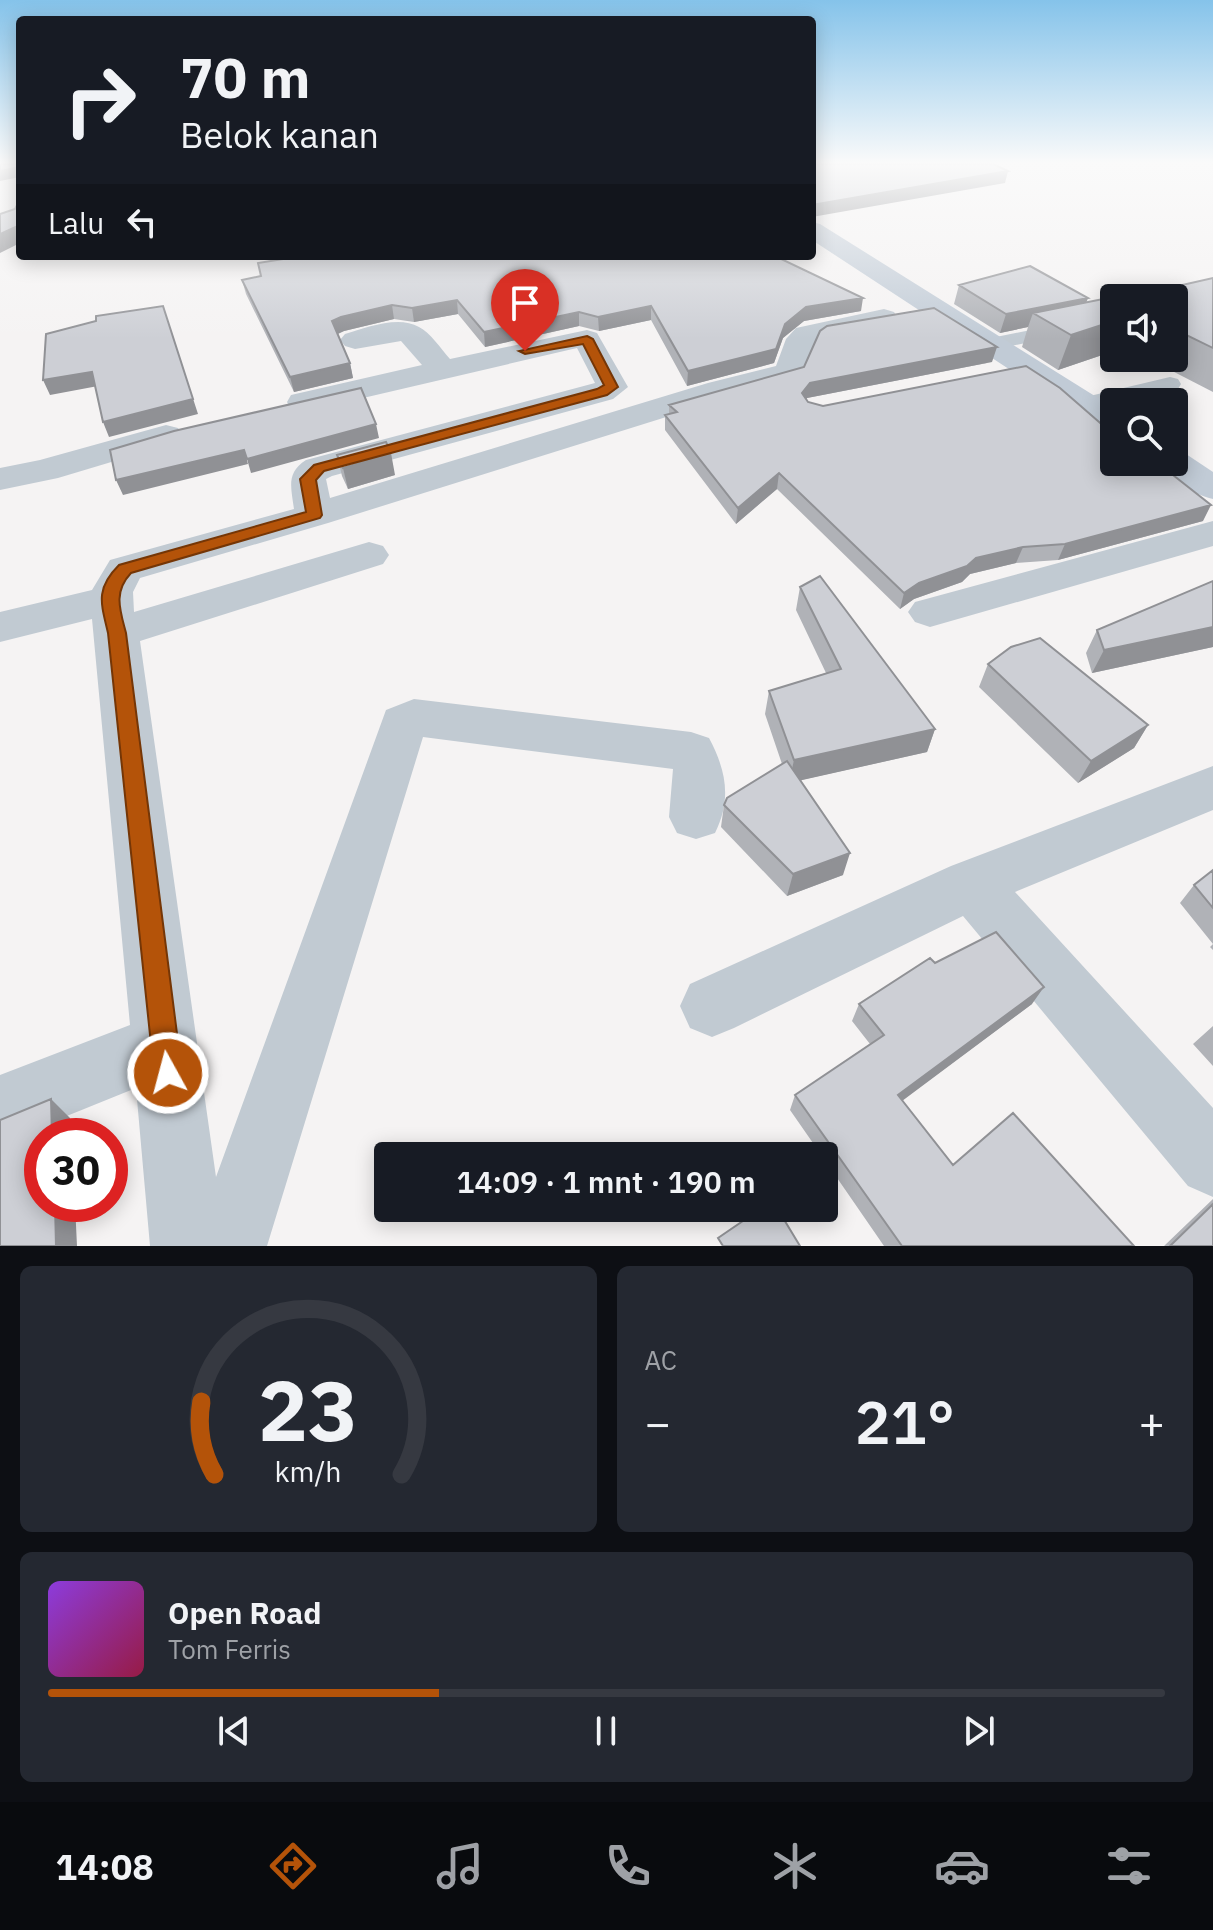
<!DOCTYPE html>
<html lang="id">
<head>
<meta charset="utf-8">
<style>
	:root { --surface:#171b24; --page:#242831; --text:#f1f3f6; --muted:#9ea1a6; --line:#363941; --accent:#b45309 }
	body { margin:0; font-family:"IBM Plex Sans",sans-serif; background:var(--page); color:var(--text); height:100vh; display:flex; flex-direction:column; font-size:30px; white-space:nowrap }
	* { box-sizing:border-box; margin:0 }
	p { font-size:26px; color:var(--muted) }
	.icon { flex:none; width:44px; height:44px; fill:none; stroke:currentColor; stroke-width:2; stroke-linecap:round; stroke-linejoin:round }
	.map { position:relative; height:1246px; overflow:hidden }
	.drawer { display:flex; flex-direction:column; gap:20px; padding:20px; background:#0d0f14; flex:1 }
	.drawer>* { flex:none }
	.banner { position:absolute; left:16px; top:16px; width:800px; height:244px; border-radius:8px; box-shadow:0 4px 20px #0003; background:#171b24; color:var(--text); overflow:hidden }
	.tools { position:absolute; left:1100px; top:284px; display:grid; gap:16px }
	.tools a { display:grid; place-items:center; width:88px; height:88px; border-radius:8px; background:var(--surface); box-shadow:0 4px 20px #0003; font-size:40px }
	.speed { position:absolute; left:24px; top:1118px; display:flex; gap:16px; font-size:40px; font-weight:700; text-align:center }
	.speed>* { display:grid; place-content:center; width:104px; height:104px; border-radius:50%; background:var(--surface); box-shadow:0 4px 20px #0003; line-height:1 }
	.speed .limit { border:12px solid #d22; background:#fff; color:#111 }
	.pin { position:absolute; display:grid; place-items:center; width:68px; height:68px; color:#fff; margin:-82px -34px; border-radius:50% 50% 50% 0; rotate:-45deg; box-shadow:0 0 8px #0007 }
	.pin .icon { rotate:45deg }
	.me { position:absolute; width:88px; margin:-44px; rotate:353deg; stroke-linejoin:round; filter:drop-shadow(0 0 6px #0008) }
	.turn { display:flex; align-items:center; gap:28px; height:168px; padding:0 32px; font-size:36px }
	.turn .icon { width:104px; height:104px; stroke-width:2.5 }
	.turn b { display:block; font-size:56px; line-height:68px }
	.then { display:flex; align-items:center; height:76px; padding:0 32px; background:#0003; gap:16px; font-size:30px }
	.big { font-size:60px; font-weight:600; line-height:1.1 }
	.drawer .tile { flex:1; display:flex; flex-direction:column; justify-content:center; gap:12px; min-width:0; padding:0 28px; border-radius:12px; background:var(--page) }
	.drawer .dial { align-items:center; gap:0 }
	.dial svg { height:208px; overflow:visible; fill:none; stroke:var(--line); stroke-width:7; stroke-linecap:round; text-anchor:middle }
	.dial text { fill:var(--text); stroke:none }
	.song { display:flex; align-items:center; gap:24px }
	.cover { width:96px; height:96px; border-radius:12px; background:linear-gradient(135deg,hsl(270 70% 55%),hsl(340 70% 35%)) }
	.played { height:8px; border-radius:4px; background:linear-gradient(90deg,var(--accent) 35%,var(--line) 35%) }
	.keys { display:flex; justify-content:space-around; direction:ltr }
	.heat { display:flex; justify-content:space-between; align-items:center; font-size:44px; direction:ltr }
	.drawer .tiles { flex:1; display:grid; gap:20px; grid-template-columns:1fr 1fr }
	.tile:last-child { grid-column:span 2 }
	.trip { position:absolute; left:374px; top:1142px; width:464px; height:80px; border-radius:8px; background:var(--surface); box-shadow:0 4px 20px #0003; font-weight:600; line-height:80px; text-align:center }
	.dock { display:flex; height:128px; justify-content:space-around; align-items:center; background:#090b0e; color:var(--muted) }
	.dock .icon { width:56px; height:56px }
	.dock .on { color:var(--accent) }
	.dock b { font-size:36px; color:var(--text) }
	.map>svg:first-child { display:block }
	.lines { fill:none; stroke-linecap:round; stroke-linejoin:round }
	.service { fill:#c1cad2; fill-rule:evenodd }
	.minor { fill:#c1cad2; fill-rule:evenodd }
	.secondary { fill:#c1cbd6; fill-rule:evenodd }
	.wall { fill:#b0b2b7 }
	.shaded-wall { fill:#909195 }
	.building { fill:#cdcfd5; stroke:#909195; stroke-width:2 }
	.route { fill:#b45309; stroke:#753606; stroke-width:2 }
</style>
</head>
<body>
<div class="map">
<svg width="1213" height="1246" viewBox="0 0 1213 1246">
	<rect width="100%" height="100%" fill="#f5f3f3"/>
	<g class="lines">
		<path class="service" d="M1114,313V325L991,350L981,344L991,338Z
			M1170,377L1178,379L1181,384L1178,389L1085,411L1074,404L1077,399Z"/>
		<path class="minor" d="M884,309L894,312L898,318L894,324L816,341C812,351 810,369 802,377C789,389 745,394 727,398L328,523L140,578L133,592L134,612L369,542L383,546L389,555L383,564L140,641L216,1177L386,710L414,699L691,732L709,738C726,770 732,799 715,833L696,839L677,833L669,817L673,769L423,737L267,1246H150L136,1088L0,1143V1075L130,1025L92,619L0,642V612L92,590L110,560L294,509C291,487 286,473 306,460L595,383L577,348L303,412L291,409L287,402L291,395L422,365L401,341L355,349L345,346L340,340L345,334C366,328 398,315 419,327C430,332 441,349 450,359L587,330L597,333L628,387L613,399L332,476L326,479L330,498L708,383L776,366L786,339L796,328Z
			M166,425L178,428L183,435L178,442L58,478L0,490V468L40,460Z
			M1213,521V546L930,627L915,622L908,612L915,602Z
			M1213,766V810L1015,892L1213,1108V1197L1188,1186L963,916L734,1028L712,1037L690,1028L680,1006L690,984L951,866Z"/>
		<path class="secondary" d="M812,222L820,224L1114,408V433L1102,430L812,240Z
			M1174,451L1186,454L1213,472V499C1193,494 1167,479 1155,462H1174Z"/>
	</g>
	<path class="wall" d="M1213,278V392L1147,358H1174V298Z
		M242,280L861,311L804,321L783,338L774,363L687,386L651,320L599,331L579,326L485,347L458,314L414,322L394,319L344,331L338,334L350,363L353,378L294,392L246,294Z
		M959,285L1086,302L1114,298V351L1058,370L1022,347L1028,327L1000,333L954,304Z
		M992,362L807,398L806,399L808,402L1203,521L1058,560L1016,563L970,574L962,582L914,599L900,609L777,489L736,524L665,430V415L669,414V405Z
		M337,455L395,475L348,489L342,476Z
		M1213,581V647L1092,673L1086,653L1097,630Z
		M800,587L935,729L927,752L801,780L843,875L787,896L721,827L724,805L782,764L765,714L769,691L826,673L796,610Z
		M988,664L1148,725L1134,748L1078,783L979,687Z
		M1213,870V950L1210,947L1213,944L1180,903L1194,885Z
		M935,963L1032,1004L902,1100L953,1165L1134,1246H884L824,1159V1156H822L790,1110L795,1095L870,1044L852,1021L859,1004Z
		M1213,1026V1066L1193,1044Z
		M1213,1199V1246H1164Z"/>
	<path class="shaded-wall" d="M20,167V177L0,181V171Z
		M1008,171L1005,183L812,217V205Z
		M20,225V243L0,253V234Z
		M863,298L861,311L804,321L783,338L774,363L687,386L688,371L806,307Z
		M1088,298L1081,317L1033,313L1028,327L1000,333L1006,314Z
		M457,300L458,314L414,322L412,308Z
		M392,305L394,319L344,331L335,335L332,321L341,317Z
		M163,306L198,414L109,437L103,422Z
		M651,306V320L599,331L598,317Z
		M579,312V326L485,347L484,332Z
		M1114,321V351L1058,370L1071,335Z
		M997,347L992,362L807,398L800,408L802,393L810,383Z
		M350,363L353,378L294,392L290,377Z
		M92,372L98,386L50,395L43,380Z
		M376,424L379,438L251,473L247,459Z
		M244,450L248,464L123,495L116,480Z
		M391,453L395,475L348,489L343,468Z
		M779,473L777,489L736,524L738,508Z
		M1211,505L1203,521L1058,560L1065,544Z
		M1023,547L1016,563L970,574L962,582L914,599L900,609L904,593L919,583L976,558Z
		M1213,627V647L1092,673L1104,650Z
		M1148,725L1134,748L1078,783L1091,761Z
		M935,729L927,752L789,783L794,760Z
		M850,853L843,875L787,896L793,874Z
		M1044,987L1032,1004L890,1110L898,1095Z
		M51,1099L70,1118L71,1136H52Z
		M55,1204H75L77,1246H56Z"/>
	<path class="building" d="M0,164H20V167L0,171Z
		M812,164H993L1008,171L812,205Z
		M17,205L20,206V225L0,234V214L15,209Z
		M302,256H775L863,298L806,307L785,324L776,349L688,371L651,306L598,317L579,312L484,332L457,300L412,308L392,305L341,317L332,321L350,363L290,377L242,280L261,276L258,263Z
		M1030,266L1088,298L1006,314L959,285Z
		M1213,278V348L1174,329V298H1125Z
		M1118,296L1121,298H1114V321L1071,335L1033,313Z
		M163,306L193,399L103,422L92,372L43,380L46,334L96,321V316Z
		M934,308L997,347L810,383L802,393L808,402L823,406L1026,366L1060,388L1114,435V462H1144L1149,466L1159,464L1211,505L1065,544L1023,547L976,558L967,566L919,583L904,593L779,473L738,508L665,415L677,412L669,405L804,367L820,331L827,326Z
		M361,388L376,424L247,459L244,450L116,480L110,450L174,431Z
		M386,442L391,453L343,468L337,455Z
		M820,576L935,729L794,760L769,691L841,669L800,587Z
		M1213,581V627L1104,650L1097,630Z
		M1040,638L1148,725L1091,761L988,664L1011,647Z
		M787,761L850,853L793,874L724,805L727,798Z
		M1213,870V908L1194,885Z
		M996,932L1044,987L898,1095L953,1165L1013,1113L1134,1246H902L795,1095L884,1035L859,1004L930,958L935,963Z
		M51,1099L52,1136H42V1204H55L56,1246H0V1120Z
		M1213,1204V1246H1170Z
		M762,1208H777L800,1246H723L718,1238Z"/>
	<linearGradient id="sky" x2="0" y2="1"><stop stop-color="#85c3ea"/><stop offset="0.48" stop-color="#fafafa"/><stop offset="1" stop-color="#fafafa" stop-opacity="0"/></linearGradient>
	<rect width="1213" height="339" fill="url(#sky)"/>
	<path class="route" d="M587,336L593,339L618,387L607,395L324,471L316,480L322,515L320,518L131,573C113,592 120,610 126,633L182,1073L178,1082L168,1086L158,1082L154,1073L108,633C101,603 95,589 119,565L306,512L300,479L314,465L597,389L604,385L583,344L525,354L519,351Z"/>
</svg>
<div class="tools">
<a><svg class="icon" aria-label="sound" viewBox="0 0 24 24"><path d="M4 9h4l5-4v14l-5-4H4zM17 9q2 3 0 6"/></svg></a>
<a><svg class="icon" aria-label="search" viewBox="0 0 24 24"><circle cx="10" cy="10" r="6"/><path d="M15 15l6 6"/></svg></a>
</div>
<div class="speed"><div class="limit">30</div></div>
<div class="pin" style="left:525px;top:351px;background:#d93025"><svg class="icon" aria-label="arrive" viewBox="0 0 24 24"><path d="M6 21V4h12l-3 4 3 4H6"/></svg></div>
<svg class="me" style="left:168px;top:1073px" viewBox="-20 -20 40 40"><circle r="17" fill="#b45309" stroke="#fff" stroke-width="3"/><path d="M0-11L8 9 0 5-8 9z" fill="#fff"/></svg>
<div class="trip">14:09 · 1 mnt · 190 m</div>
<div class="banner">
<div class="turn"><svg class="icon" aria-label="right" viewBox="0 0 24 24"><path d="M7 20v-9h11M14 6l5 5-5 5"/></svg><div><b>70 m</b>Belok kanan</div></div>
<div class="then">Lalu<svg class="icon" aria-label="left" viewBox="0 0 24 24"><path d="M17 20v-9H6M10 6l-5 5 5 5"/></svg></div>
</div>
</div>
<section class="drawer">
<div class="tiles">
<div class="tile dial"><svg viewBox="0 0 100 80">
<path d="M14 69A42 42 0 1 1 86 69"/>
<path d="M14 69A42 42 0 0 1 9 41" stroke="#b45309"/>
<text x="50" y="56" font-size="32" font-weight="700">23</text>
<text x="50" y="72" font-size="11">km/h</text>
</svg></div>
<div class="tile"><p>AC</p>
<div class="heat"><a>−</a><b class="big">21°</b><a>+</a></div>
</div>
<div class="tile">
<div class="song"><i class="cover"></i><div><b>Open Road</b><p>Tom Ferris</p></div></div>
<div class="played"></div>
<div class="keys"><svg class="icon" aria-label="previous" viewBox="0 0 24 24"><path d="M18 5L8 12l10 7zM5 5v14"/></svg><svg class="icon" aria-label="pause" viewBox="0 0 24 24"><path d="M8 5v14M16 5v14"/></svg><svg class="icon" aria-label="next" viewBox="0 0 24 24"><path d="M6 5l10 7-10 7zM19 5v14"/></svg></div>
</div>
</div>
</section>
<nav class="dock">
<b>14:08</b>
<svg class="icon on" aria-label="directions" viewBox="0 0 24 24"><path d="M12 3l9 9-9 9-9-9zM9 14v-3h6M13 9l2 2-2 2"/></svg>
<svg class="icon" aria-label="music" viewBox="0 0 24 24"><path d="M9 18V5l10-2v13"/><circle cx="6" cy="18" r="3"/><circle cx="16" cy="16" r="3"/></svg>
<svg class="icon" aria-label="phone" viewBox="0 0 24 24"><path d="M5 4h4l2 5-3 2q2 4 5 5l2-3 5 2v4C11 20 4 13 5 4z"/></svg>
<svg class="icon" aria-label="climate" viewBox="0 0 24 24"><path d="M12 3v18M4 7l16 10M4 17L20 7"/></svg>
<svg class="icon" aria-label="car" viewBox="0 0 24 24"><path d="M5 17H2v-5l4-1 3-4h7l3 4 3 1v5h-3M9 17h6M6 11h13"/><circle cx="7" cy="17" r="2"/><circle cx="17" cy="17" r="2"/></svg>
<svg class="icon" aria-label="filters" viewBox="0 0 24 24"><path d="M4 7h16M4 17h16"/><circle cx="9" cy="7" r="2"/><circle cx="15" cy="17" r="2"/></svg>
</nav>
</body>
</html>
